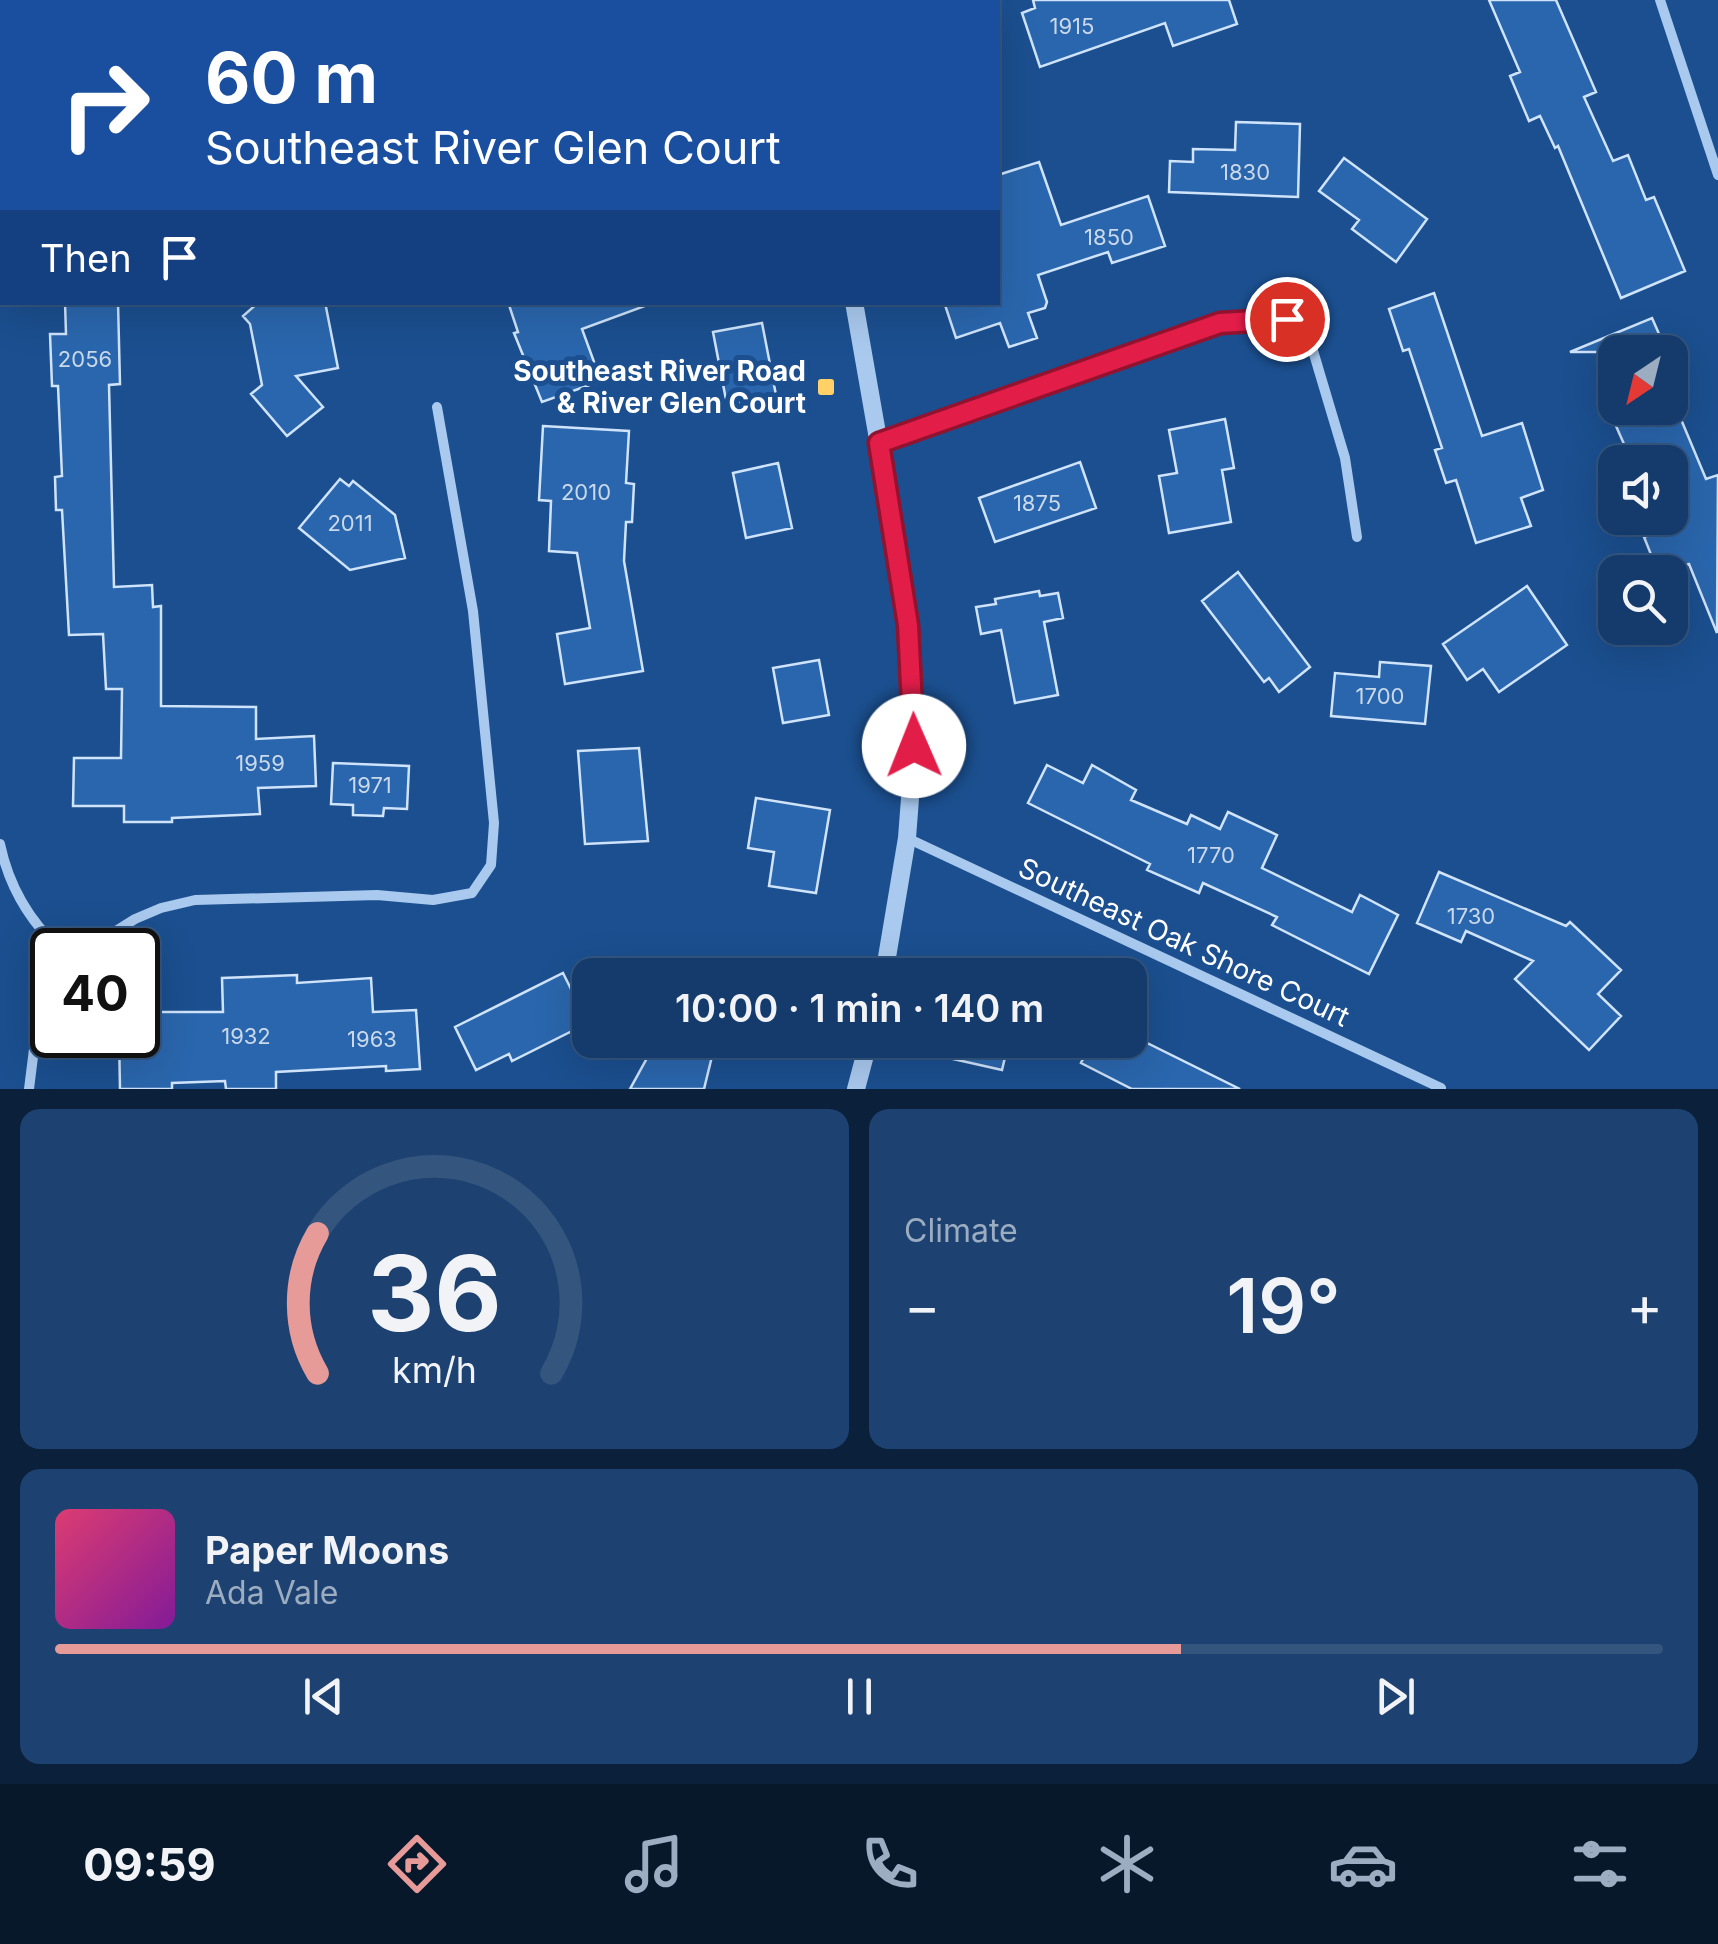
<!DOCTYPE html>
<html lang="en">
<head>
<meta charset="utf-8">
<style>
	:root { --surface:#143b6b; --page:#1d4271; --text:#f1f3f6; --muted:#9dadc1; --line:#33557e; --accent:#e69b98 }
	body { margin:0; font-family:Inter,sans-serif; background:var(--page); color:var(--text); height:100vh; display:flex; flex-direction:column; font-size:38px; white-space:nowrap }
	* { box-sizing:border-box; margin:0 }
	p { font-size:32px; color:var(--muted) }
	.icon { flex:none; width:55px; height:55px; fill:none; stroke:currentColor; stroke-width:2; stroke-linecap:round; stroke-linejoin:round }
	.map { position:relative; height:1089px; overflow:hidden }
	.sheet { display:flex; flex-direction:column; gap:20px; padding:20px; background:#0b203b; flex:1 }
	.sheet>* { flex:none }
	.hud { position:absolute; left:0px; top:0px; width:1000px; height:305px; box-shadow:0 10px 40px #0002,0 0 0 2px var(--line); background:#1a4fa0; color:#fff; overflow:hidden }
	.needle { width:65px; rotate:215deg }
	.buttons { position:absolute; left:1598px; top:335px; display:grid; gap:20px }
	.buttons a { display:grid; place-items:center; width:90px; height:90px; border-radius:20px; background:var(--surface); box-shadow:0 10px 40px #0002,0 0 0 2px var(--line); font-size:50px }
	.speed { position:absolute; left:30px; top:928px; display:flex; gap:20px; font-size:50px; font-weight:700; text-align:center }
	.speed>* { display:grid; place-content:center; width:130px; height:130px; border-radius:50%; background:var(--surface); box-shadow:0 10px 40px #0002,0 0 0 2px var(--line); line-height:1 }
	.speed .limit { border:5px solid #111; border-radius:15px; background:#fff; color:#111 }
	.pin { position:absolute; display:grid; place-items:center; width:85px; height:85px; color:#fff; margin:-42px; border:5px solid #fff; border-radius:50%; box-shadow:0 2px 10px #0007 }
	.me { position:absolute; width:110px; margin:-55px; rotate:359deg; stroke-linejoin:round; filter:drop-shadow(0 0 8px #0008) }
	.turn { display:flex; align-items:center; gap:35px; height:210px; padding:0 40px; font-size:45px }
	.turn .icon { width:130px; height:130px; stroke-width:2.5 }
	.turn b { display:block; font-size:70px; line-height:85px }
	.then { display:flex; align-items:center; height:95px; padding:0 40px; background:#0003; gap:20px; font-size:38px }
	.big { font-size:75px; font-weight:600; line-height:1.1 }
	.sheet .card { flex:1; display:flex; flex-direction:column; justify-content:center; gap:15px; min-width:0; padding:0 35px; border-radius:20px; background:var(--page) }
	.sheet .dial { align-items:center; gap:0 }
	.dial svg { height:260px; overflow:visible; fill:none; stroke:var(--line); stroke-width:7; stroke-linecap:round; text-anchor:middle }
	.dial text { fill:var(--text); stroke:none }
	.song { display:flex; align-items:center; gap:30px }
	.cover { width:120px; height:120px; border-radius:15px; background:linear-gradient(135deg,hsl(340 70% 55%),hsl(290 70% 35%)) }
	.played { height:10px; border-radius:5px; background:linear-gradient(90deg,var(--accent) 70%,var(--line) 70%) }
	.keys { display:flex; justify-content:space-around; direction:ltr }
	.heat { display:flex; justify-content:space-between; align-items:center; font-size:55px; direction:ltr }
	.sheet .tiles { flex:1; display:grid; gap:20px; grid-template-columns:1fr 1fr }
	.card:last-child { grid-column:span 2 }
	.trip { position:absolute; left:572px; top:958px; width:575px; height:100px; border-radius:20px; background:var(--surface); box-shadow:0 10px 40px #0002,0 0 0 2px var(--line); font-weight:600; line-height:100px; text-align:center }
	.dock { display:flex; height:160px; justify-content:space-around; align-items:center; background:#08182b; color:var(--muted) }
	.dock .icon { width:70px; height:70px }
	.dock .active { color:var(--accent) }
	.dock b { font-size:45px; color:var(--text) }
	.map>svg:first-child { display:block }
	.building { fill:#2a66ad; stroke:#cfe3fa; stroke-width:2.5 }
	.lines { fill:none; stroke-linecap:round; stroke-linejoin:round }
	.minor { stroke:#a9c9ee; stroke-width:10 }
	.tertiary { stroke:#a9c9ee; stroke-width:18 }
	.route-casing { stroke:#92132f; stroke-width:25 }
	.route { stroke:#e11d48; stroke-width:18 }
	.poi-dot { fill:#ffd166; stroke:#1b4f8f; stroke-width:4 }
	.labels { text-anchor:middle; stroke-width:10; stroke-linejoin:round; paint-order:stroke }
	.number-label { font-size:22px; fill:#cad9ea }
	.poi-label { font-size:28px; font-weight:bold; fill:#fff; stroke:#1b4f8f; text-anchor:end }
	.street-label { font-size:28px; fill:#fff; stroke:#1b4f8f }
</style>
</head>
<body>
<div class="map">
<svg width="1718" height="1089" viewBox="0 0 1718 1089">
	<rect width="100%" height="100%" fill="#1b4f8f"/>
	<path class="building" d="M1033,0H1229L1237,24L1173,46L1165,23L1040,67L1022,13L1035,8Z
		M1489,0H1556L1596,92L1584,97L1613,161L1628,155L1646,200L1654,197L1685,271L1621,298L1558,146L1555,148L1540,116L1529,121L1510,76L1520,72Z
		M1236,122L1300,124L1298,197L1169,192L1170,161L1193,162V149L1235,150Z
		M1344,158L1427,219L1396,262L1352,229L1359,220L1319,191Z
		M1039,162L1061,225L1148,196L1165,246L1112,263L1108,252L1038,275L1047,302L1045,308L1028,313L1037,338L1009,347L1000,323L956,338L944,302H998V175Z
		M1434,293L1482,436L1522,423L1543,490L1521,498L1531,526L1476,543L1456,480L1446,483L1435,450L1442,448L1409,349L1403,351L1389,309Z
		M65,302H118L120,384L109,385L114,587L152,585L153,607L161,606V706L256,707V739L314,736L316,786L258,788L260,814L172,818V822H124V806H73L74,758H121L122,689H106L103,634L69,635L62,510H56L55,477L62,476L58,386H52L50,334H66Z
		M259,302H325L338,368L296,376L323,407L287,436L251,394L262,385L250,324L243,316Z
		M508,302H645V306L582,329L601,381L542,402L514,333L518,332Z
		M1652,318L1667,352H1570Z
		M762,323L776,395L727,405L713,332Z
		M1670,393L1706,479L1718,475L1717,633L1689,564L1658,572L1644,537L1670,527V489L1688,477L1670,482V462H1632L1608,408H1670Z
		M1225,419L1234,468L1222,470L1231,522L1169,533L1159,476L1177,473L1169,430Z
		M543,426L629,431L626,483L634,484L632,522H626L624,561L643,671L565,684L557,634L590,628L577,553L549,551L551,501L539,500Z
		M1080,462L1096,508L995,542L979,498Z
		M778,463L792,528L746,538L733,473Z
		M340,479L349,486L353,481L395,515L405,558L350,570L299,528Z
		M1238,572L1310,667L1279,692L1269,678L1264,682L1202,601Z
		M1527,586L1567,645L1499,692L1483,669L1467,680L1443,644Z
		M1039,591L1040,596L1058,593L1063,618L1044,622L1058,695L1015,703L1001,630L981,634L976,607L996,604L995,599Z
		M819,660L829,715L783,723L773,668Z
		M1380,662L1431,666L1425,724L1331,716L1335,673L1379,677Z
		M639,748L648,841L585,844L578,751Z
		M333,763L409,766L407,809L384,808L383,816L353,815V805L331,804Z
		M1047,765L1083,783L1092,765L1136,790L1131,800L1187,824L1191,815L1220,829L1228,812L1277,835L1262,868L1352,912L1360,895L1398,915L1369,974L1272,925L1277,917L1203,883L1199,893L1147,870L1150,864L1028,803Z
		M756,798L830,810L816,893L769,886L774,852L748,848Z
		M1439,872L1566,926L1570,922L1621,970L1598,994L1621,1016L1589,1050L1515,979L1533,961L1466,931L1461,942L1417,923Z
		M563,973L588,1023L512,1061L509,1054L476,1070L455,1027Z
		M297,975V983L371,978L373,1012L416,1010L420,1069L386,1071V1066L276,1072V1089H226L225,1081L172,1083V1089H120L119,1035H138V1012H223L222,978Z
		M657,1040H716L704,1089H630Z
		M923,1040H1009L1002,1070L922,1052Z
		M1092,1040H1141L1240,1089H1132L1081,1063Z"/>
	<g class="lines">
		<path class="minor" d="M1660,0L1718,175
			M875,2L882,0
			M879,443L1219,323L1287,319L1311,344L1345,458L1357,537
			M907,838L1441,1088
			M0,844C9,887 29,921 61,950
			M94,950L108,936L135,919L161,908L195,900L377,895L433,900L472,893L491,865L494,823L473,611L437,407
			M29,1089L35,1041L52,1001"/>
		<path class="tertiary" d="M770,0L771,2
			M854,302L894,530L913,686L914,746L907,838L884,975
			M856,1089L869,1040"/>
	</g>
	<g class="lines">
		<g class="route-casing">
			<path id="route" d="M914,746L908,625L879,443L1220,323L1287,319"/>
		</g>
		<use href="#route" class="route"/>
	</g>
	<rect class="poi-dot" x="816" y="377" width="20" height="20" rx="5"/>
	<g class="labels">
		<g class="number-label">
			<text x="1072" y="34">1915</text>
			<text x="1245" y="180">1830</text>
			<text x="1109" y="245">1850</text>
			<text x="85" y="367">2056</text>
			<text x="586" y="500">2010</text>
			<text x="1037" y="511">1875</text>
			<text x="350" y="531">2011</text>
			<text x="1380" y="704">1700</text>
			<text x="260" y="771">1959</text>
			<text x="370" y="793">1971</text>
			<text x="1211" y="863">1770</text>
			<text x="1471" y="924">1730</text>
			<text x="246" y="1044">1932</text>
			<text x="372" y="1047">1963</text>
		</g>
		<g class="poi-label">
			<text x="806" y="381">Southeast River Road<tspan x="806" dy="32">&amp; River Glen Court</tspan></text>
		</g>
		<g class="street-label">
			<text transform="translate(1184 942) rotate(25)" y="10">Southeast Oak Shore Court</text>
		</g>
	</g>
</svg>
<div class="buttons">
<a><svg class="needle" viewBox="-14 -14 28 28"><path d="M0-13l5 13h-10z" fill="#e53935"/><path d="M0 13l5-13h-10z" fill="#9dadc1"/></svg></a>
<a><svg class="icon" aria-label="sound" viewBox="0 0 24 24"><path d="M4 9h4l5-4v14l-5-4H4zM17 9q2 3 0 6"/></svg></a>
<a><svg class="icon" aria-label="search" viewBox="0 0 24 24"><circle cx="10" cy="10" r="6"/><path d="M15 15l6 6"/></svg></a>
</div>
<div class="speed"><div class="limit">40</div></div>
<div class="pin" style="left:1287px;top:319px;background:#d93025"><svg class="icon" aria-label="arrive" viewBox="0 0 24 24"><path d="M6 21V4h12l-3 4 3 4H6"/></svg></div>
<svg class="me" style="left:914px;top:746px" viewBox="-20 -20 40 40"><circle r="19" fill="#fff"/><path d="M0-13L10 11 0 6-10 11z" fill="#e11d48"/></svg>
<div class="trip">10:00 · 1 min · 140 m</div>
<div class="hud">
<div class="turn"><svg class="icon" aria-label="right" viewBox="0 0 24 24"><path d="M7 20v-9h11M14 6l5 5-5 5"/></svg><div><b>60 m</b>Southeast River Glen Court</div></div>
<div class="then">Then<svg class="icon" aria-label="arrive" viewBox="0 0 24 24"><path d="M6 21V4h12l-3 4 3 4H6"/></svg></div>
</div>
</div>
<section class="sheet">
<div class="tiles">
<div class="card dial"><svg viewBox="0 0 100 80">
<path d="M14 69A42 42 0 1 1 86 69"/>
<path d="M14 69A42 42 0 0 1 14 26" stroke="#e69b98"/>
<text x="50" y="56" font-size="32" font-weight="700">36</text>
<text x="50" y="72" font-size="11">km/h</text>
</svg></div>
<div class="card"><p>Climate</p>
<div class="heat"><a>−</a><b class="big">19°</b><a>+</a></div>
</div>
<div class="card">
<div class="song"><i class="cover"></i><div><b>Paper Moons</b><p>Ada Vale</p></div></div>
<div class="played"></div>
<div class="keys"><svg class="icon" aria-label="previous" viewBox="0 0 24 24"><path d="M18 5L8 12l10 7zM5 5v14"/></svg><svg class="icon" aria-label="pause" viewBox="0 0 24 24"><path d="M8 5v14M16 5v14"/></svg><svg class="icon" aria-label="next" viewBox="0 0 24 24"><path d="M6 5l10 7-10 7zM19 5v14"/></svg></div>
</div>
</div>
</section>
<nav class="dock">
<b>09:59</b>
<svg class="icon active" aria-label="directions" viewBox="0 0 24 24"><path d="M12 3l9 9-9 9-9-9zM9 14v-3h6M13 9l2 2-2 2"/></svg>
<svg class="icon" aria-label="music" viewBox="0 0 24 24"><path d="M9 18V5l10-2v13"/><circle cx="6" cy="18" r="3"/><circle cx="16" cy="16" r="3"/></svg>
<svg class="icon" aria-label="phone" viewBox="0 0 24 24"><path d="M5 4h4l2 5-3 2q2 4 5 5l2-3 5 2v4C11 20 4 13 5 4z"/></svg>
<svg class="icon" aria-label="climate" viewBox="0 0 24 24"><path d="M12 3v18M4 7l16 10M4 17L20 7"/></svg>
<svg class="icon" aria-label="car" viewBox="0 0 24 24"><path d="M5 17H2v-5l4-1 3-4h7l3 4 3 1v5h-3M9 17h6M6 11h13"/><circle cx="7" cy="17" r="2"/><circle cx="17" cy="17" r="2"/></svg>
<svg class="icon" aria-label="filters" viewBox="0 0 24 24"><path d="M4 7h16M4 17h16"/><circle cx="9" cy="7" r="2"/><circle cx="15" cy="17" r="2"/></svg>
</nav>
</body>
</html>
